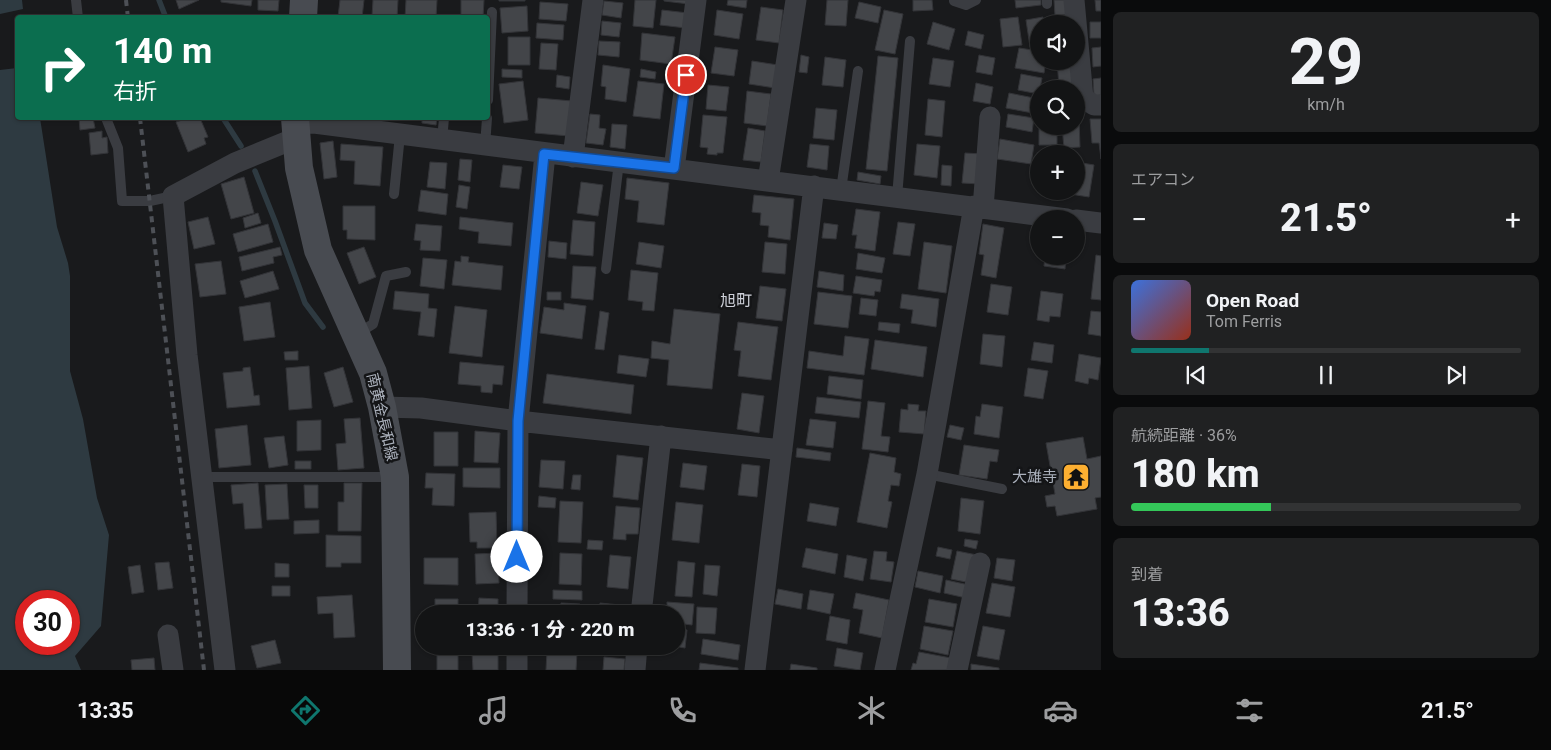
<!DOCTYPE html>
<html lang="ja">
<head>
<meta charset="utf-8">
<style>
	:root { --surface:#131415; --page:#202122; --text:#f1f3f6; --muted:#9d9ea0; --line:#323334; --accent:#0f766e }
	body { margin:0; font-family:Roboto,"Noto Sans JP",sans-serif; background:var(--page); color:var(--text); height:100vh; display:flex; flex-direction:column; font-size:19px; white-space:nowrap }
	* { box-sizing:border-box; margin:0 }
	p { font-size:16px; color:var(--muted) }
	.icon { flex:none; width:28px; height:28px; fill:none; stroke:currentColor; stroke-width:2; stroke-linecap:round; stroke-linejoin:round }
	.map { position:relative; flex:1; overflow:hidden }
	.details { display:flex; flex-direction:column; gap:12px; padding:12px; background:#0a0b0c; width:450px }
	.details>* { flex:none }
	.top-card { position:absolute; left:15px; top:15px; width:475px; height:105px; border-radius:5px; box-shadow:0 1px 4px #0004,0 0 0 1px var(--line); background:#0b6e4f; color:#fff; overflow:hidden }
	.buttons { position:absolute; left:1030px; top:15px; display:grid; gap:10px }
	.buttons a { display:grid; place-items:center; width:55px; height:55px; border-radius:50%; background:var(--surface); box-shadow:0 1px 4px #0004,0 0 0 1px var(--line); font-size:25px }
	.speed { position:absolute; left:15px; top:590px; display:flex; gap:10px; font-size:25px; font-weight:700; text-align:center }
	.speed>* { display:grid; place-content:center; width:65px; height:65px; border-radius:50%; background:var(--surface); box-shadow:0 1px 4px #0004,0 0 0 1px var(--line); line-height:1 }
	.speed .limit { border:8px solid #d22; background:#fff; color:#111 }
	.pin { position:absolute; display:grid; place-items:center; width:42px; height:42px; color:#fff; margin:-21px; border:2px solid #fff; border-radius:50%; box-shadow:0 1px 5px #0007 }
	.me { position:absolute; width:55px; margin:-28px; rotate:0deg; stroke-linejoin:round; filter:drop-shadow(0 0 4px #0008) }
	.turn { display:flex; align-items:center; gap:18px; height:105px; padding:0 15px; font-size:22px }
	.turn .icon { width:65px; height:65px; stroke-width:2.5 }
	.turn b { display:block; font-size:35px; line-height:42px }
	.big { font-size:38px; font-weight:800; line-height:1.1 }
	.details .tile { flex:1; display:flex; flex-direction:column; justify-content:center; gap:8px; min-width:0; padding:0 18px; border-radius:8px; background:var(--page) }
	.details .dial { align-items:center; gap:0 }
	.dial b { font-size:65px; line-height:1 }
	.song { display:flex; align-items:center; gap:15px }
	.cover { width:60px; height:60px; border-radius:8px; background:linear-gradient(135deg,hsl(220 70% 55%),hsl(10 70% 35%)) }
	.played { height:5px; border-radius:2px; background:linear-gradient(90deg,var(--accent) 20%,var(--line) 20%) }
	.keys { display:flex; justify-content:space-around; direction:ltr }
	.heat { display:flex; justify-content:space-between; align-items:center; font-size:28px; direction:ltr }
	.charge { height:8px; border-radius:4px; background:linear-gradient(90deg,#34c759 36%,var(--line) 0) }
	.trip { position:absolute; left:415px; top:605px; width:270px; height:50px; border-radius:25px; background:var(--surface); box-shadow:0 1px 4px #0004,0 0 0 1px var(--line); font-weight:800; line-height:50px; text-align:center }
	.dock { display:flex; height:80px; justify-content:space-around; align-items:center; background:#080808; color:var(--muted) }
	.dock .icon { width:35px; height:35px }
	.dock .active { color:var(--accent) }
	.dock b { font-size:22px; color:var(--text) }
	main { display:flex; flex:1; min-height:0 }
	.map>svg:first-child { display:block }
	.water { fill:#2e3a41; fill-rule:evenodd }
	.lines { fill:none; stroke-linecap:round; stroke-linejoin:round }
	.stream { stroke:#2e3a41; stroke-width:5.5 }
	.building { fill:#434549; stroke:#333438 }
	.service { stroke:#3a3c41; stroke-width:10 }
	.minor { stroke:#3a3c41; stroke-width:21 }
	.secondary { stroke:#484b51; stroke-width:28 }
	.rail { stroke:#4d5056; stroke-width:4; stroke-dasharray:6 5; stroke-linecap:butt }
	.route-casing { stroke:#114b97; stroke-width:12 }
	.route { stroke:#1a73e8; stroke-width:9 }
	.labels { text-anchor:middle; stroke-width:5; stroke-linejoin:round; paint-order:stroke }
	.street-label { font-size:15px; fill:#abb1bc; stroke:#141517 }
	.poi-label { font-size:15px; fill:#abb1bc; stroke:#141517; text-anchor:end }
	.neighbourhood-label { font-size:16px; fill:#cdd0d8; stroke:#141517 }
</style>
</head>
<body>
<main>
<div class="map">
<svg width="1101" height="670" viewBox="0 0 1101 670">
	<rect width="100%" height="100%" fill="#191a1c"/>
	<path class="water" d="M0,0H22L23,9L0,14Z
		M17,68L18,118H40L57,227L68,263L70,276V371L83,419L97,498L109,535L101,626L75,656L81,670H0V70ZM26,601H69V644H26Z"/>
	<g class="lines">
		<path class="stream" d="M159,0L166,18
			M223,118L241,146
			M255,171L275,221L305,303L323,327"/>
	</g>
	<path class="building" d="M176,0H199L179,9Z
		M221,0H252L251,6L221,2Z
		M258,0H279L278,11L258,10Z
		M340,0H364L362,18L338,17Z
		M373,0H398L397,18L372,16Z
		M406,0H437L436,18H405Z
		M461,0H484L483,18H461Z
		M499,0H525V1H499Z
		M635,0H656L653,28L633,26Z
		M664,0H690L689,4L664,1Z
		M728,0H747L746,8L727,5Z
		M827,0H848L846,26L825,25Z
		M913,0H932L933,10L913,11Z
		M1015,0H1041V5L1016,8Z
		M1054,0H1070L1071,14L1055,16Z
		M1095,0H1101V11H1096Z
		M604,1L623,3L621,18L602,15Z
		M540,2L568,4L566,21L539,19Z
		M859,2L881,7L878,23L855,18Z
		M527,6L528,31L502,33L500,8Z
		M761,7L783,10L779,43L756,40Z
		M662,10L688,13L686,28L660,25Z
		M717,10L743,14L739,39L714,35Z
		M884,10L903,14L895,54L875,50Z
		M1018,17L1022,45L1003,47L1000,19Z
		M1043,17V24H1039V45L1030,47L1026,20Z
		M1070,20V24H1054V22Z
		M602,21L621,23L619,37L601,35Z
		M933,22L955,29L949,50L927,44Z
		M1090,22H1101V38H1090Z
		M537,23L564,25L563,40L536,38Z
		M968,31L984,35L981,49L965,45Z
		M642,33L675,37L671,64L640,60Z
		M508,37H530V65H508Z
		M599,41L620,42L619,57L598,55Z
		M541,43L558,44L556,70L539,69Z
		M715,47L738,50L734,76L711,73Z
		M1101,47V66L1093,67L1092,48Z
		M1019,48L1039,51V61H1046L1044,73L1015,68Z
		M801,55L809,57L807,73L799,72Z
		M979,55L995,58L992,75L976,72Z
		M878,56L898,58L887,171L866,169Z
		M825,57L846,60L843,87L822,85Z
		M933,58L954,61L950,87L929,84Z
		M752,61L778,65L775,88L749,84Z
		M1057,61H1074L1075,85L1059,86Z
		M603,65L630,69L626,102L605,99L606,87L601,86Z
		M502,69L522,70V78L502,77Z
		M641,69L656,72L655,79L640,77Z
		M1021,74L1042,78L1040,89H1039V94L1018,90Z
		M557,75L570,77L569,89L556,87Z
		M1101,78V95L1094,96L1093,79Z
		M523,81L528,120L504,123L499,84Z
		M638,81L664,84L660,119L633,116Z
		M976,83L993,87L990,104L973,101Z
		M708,85L729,87L726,111L706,109Z
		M747,91L771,94L767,126L744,123Z
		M1009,93L1039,99L1038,114L1006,108Z
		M538,98L572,101L569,136L535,133Z
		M928,99L945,101L942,137L925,135Z
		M816,108L837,110L834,140L813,138Z
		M590,114L600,115L599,128L606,129L603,145L586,143Z
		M1008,114L1034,118L1032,132L1006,127Z
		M703,115L727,117L723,153H717V155L707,154L708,148L700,147Z
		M79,118H93L95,128L80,130Z
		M189,118H200L208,137L204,138L206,144L188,152L176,122Z
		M422,118H437L436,125L422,123Z
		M1076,119H1079L1080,147L1064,148L1062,126H1076Z
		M1090,119H1101V159L1099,143H1092Z
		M612,124L627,125L625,149L610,147Z
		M1039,126H1057V145H1039Z
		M748,128L765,131L761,162L743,160Z
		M102,131V138L107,137L108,153L91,155L89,133Z
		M1000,139L1034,145L1031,164L997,159Z
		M333,141L337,177L324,179L320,143Z
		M341,144L383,147L380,186L354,184L355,161L340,160Z
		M810,144L829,146L827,170L807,167Z
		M917,144L940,146L937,178L914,175Z
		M965,153L983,154L980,184L962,183Z
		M460,159L472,160L470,182L458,180Z
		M430,162L447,163L445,189L427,187Z
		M1076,162L1094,165L1089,197L1070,194V191H1076Z
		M503,165L522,167L519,189L500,187Z
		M942,165L952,166L951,186L941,185Z
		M858,172L881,176L880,184L857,180Z
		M244,177L254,213L231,219L221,184Z
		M627,178L669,183L664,225L637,222L639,201L625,199Z
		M581,182L603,185L598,216L577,213Z
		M459,185L470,187L467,209L456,207Z
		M421,190L448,194L446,215L418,211Z
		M754,195L794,199L790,240L768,237L769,226L760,225L761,213L752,212Z
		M343,206H375V240L347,239V230H343Z
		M856,209L880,212L875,251L855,248L857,235H852Z
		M258,213L261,223L245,228L243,218Z
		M208,217L215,244L194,249L188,222Z
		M460,217L513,223L511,246L478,243L479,232L459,229Z
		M573,220L595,222L593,256L570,254Z
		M898,222L915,224L910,256L893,254Z
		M824,223L838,225L836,239L822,238Z
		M268,224L273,242L238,252L233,234Z
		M416,224L442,226L440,251L420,250L421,241L414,240Z
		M983,224L1004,228L996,278L981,275L984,255L979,254Z
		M549,241L567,243L566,259L548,257Z
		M639,242L664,246L661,268L636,264Z
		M765,242L787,244L785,274L762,272Z
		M924,242L952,246L946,293L918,289Z
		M280,247L282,255L273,257L274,263L242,271L239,257Z
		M364,247L376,277L359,284L347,253Z
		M858,253L885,258L882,273L856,269Z
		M1096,255L1101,256V300L1091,299Z
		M461,256L469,257L468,262L503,266L501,290L452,285L455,261L461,262Z
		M1045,256H1066L1065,269L1044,266Z
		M423,258L447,260L444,289L420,286Z
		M221,261L226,294L200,297L195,264Z
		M573,266L596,267L593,300L571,298Z
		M631,270L658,273L654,311L642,310L643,302L628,300Z
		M273,271L279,289L245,298L240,281Z
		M819,271L844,275L843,291L817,287Z
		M856,276L882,280L880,292L875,291L874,296L853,293Z
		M991,284L1012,287L1008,315L987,312Z
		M760,286L786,289L782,321L756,318Z
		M395,291L429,294L428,308L437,309L434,337L418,335L421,312L393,309Z
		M1041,291L1063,294L1060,317L1050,316L1049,322L1037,320Z
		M547,292H561V300H547Z
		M818,292L852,296L848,328L814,324Z
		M902,294L939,299L936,327L911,323L913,310L900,308Z
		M861,298L878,300L876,316L859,314Z
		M270,302L275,337L244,341L239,307Z
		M564,303L586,306L582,339L540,333L544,307L564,310Z
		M455,306L487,310L482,357L449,353Z
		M674,309L720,314L712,389L667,385L669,360L651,358L652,341L670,344Z
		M600,311L609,313L604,350L595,349Z
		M1091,311L1101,312V336L1088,334Z
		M738,322L778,327L771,380L738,376L741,351L734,350Z
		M879,322L900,324L899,333L878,330Z
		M983,334L1005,336L1002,367L980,364Z
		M845,336L869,339L864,375L807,368L809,351L843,356Z
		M875,340L927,347L923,377L871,369Z
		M1034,342L1054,345L1052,363L1031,360Z
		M298,351V360H285L284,352Z
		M1079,354L1101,358L1098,380L1089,378L1088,384L1075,381Z
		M619,355L649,359L646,377L617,373Z
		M460,362L504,366L502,385L493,384L492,393L481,392V386L458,384Z
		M309,366L312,408L289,410L286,368Z
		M250,367L254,396L259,395L260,405L227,408L223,373L243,371V368Z
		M343,367L353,402L334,407L324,373Z
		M1028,368L1048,371L1043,399L1024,396Z
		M547,374L634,385L631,414L543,403Z
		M829,376L863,380L861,399L827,394Z
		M742,393L764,396L759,433L737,429Z
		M817,397L861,402L859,418L815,413Z
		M868,401L885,403L881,436L890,437L888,452L862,449Z
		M908,404L919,405L918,411H926L924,434L899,432L901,409L908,410Z
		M982,404L1003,407L999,438L974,434L976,416L980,417Z
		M360,418L364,468L338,470L336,444L346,443L344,419Z
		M810,419L836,422L833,448L806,445Z
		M321,420V450L297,451V421Z
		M247,425L251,465L219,468L215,429Z
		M950,425L964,428L961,440L947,437Z
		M475,431L500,433L498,463L474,462Z
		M434,432H458V466H434Z
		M284,436L288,465L269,468L264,438Z
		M1083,437L1087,459L1101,456V497L1095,498L1097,509L1057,516L1055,506L1047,507L1045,496L1055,494L1046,443Z
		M964,445L999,450L997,462L990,461L987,479L959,475Z
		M797,448L831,453L830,461L796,457Z
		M870,453L896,458L894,472L901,474L899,486L891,485L888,501L892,502L887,528L857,522Z
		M617,455L643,458L638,500L613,497Z
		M541,460L565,461L563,489L539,487Z
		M295,461H311V469H295Z
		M683,463L707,466L704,490L680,487Z
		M742,464L760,466L757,497L738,495Z
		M463,468H500V488L463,487Z
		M426,473L455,474L454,506L432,505L433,488H425Z
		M573,475H581L580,490L571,489Z
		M258,483L262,528L245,529L243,503L233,504L231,485Z
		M344,483H362L361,531H338V502H344Z
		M287,484L289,519L267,520L265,485Z
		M304,485H318V508H305Z
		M539,496L556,498L555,508L538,507Z
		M961,498L984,501L980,534L958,531Z
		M560,501L583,502L581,543L558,542Z
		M676,502L703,505L699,543L672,540Z
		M810,503L839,508L836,526L807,521Z
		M616,506L640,508L638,534H626V540L613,539Z
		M496,512L497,548H477V542H470L469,513Z
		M319,520V533L294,534V521Z
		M326,535L361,536V563H341V567H326Z
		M965,539L978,541L976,549L964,546Z
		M588,540L603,541L602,550L587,549Z
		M938,547L952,550L950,559L936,556Z
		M806,548L838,554L835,574L802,567Z
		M874,551L887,552L886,561L894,562L891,582L870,579Z
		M957,551L977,555L971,583L951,579Z
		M498,553L499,583L476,584L475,554Z
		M560,553L582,554L581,585L559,584Z
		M610,555L631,557L628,589L607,587Z
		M847,555L867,559L863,581L844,577Z
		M424,558H458V585L424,584Z
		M997,558L1015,560L1012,581L994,578Z
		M678,561L695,563L692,597L675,596Z
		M169,562L173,588L158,590L155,563Z
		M275,563L289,564V577H275Z
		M140,565L144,592L132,594L128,567Z
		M705,565L720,566L717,596L703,594Z
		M918,571L943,576L940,593L915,587Z
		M946,580L969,585L966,598L944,593Z
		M992,583L1015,587L1010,617L986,613Z
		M272,586H290V596H272Z
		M778,589L803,594L801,609L775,604Z
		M553,590L582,591V600L553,599Z
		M810,590L834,594L830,614L807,609Z
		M856,593L889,600L882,638L859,633L863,610L853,608Z
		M352,595L355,637L334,638L333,613L318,614L317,597Z
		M479,598L498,599V614H478Z
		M435,599H458V614H435Z
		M929,599L957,604L953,627L925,622Z
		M667,602L694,604L692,625L676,623V614H667Z
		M561,603L580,604V614H560Z
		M600,603L630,606L629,614H599Z
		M697,607L717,608L715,634L696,633Z
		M830,616L850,620L847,644L826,640Z
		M924,626L953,631L948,655L920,649Z
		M983,626L1005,630L999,660L977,656Z
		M676,628L687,630L685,648L673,646H676Z
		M703,639L740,645L738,660L701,654Z
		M275,640L281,663L257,668L251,646Z
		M543,646H579L578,649Z
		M837,648L863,653L860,670L834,666Z
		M547,650L577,652L576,670H546Z
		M437,651L458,652V670H437Z
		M919,652L951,658L948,670H911L913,663L916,664Z
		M472,653H498V670H473Z
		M604,657L625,659L624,670H603Z
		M154,658L155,670H132L131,660Z
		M700,663L738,668V670H699Z
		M791,664L817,668V670H790Z
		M971,664L999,668V670H971Z"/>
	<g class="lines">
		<path class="service" d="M76,0L78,18
			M954,1L966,5L976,0
			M1047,4V0
			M488,100L492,12
			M106,118L118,148L122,201H150L173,196
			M442,140L444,118
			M485,146L487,118
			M841,190L858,71
			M394,194L400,135
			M897,197L910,41
			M606,269L619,162
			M357,334L373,324L386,276L406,272
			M927,474L1002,489
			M202,477H393"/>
		<path class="minor" d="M1074,0L1083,98L1094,105H1101
			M294,124L314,123C565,157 816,186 1067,219
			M573,157L593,0
			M674,169L696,0
			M768,181L796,0
			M983,208L990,117
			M1076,220L1101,223
			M382,407L421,408L518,421L782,450
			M517,614L518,421L545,154
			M641,614L661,436
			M168,635L173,670
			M225,670L187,355L173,196L235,163L296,138
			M517,670V646
			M635,670L637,646
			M755,670L814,186
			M885,670L927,474L974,206
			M957,670L980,563"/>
		<path class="secondary" d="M303,18L304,0
			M295,118L299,168L318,250L373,373L382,407L395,477L397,670"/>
		<path class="rail" d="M126,0L128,18
			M140,118L204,670"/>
	</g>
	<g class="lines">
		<g class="route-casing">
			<path id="route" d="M517,557L518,421L544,154L674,168L686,75"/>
		</g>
		<use href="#route" class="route"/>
	</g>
	<defs>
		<g id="temple-square" transform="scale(1.4375)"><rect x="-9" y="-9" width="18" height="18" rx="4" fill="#fdaf31" stroke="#141517"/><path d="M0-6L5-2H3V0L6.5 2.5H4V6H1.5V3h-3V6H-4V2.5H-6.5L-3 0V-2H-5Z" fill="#111"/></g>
	</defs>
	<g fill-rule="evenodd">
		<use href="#temple-square" x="1076" y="477"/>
	</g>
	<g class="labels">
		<g class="street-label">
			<text transform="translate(382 417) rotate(77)" y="5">南黄金長和線</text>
		</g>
		<g class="poi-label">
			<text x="1057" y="482">大雄寺</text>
		</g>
		<g class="neighbourhood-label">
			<text x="736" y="306">旭町</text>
		</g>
	</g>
</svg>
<div class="buttons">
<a><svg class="icon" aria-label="sound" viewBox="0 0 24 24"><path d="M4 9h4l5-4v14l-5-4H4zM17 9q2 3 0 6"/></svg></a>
<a><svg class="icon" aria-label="search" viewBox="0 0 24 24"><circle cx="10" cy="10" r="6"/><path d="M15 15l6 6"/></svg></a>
<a>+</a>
<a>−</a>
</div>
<div class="speed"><div class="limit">30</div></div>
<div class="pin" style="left:686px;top:75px;background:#d93025"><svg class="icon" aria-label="arrive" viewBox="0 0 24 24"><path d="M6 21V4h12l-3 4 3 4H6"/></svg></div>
<svg class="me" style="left:517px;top:557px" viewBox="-20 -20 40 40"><circle r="19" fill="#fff"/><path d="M0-13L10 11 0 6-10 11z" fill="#1a73e8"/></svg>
<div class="trip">13:36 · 1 分 · 220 m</div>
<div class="top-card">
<div class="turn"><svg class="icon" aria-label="right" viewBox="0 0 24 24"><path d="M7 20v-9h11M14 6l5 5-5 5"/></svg><div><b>140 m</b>右折</div></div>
</div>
</div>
<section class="details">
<div class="tile dial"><b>29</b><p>km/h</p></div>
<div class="tile"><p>エアコン</p>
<div class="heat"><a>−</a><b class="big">21.5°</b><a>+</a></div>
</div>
<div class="tile">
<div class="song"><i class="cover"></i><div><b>Open Road</b><p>Tom Ferris</p></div></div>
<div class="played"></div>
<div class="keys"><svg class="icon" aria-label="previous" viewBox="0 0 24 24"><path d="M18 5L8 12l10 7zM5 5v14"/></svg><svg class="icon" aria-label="pause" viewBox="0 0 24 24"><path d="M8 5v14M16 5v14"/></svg><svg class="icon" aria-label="next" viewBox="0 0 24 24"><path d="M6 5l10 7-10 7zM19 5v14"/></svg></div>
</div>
<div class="tile"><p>航続距離 · 36%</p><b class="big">180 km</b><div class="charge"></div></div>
<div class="tile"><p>到着</p><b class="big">13:36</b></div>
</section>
</main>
<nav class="dock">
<b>13:35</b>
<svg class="icon active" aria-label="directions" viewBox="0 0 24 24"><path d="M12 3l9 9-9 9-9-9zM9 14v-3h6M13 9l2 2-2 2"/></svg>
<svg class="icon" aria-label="music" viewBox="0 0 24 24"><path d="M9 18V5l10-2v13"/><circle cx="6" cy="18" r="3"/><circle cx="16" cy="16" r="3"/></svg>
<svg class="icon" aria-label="phone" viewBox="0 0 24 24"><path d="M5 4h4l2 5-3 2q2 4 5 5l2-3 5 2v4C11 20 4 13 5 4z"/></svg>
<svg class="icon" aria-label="climate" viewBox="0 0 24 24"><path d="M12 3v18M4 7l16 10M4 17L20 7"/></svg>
<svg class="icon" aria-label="car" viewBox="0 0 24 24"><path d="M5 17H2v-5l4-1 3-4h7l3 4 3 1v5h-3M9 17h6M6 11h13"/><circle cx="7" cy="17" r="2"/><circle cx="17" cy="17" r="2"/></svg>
<svg class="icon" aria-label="filters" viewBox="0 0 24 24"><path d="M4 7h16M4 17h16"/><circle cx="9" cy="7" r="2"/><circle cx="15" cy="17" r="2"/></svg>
<b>21.5°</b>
</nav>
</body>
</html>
